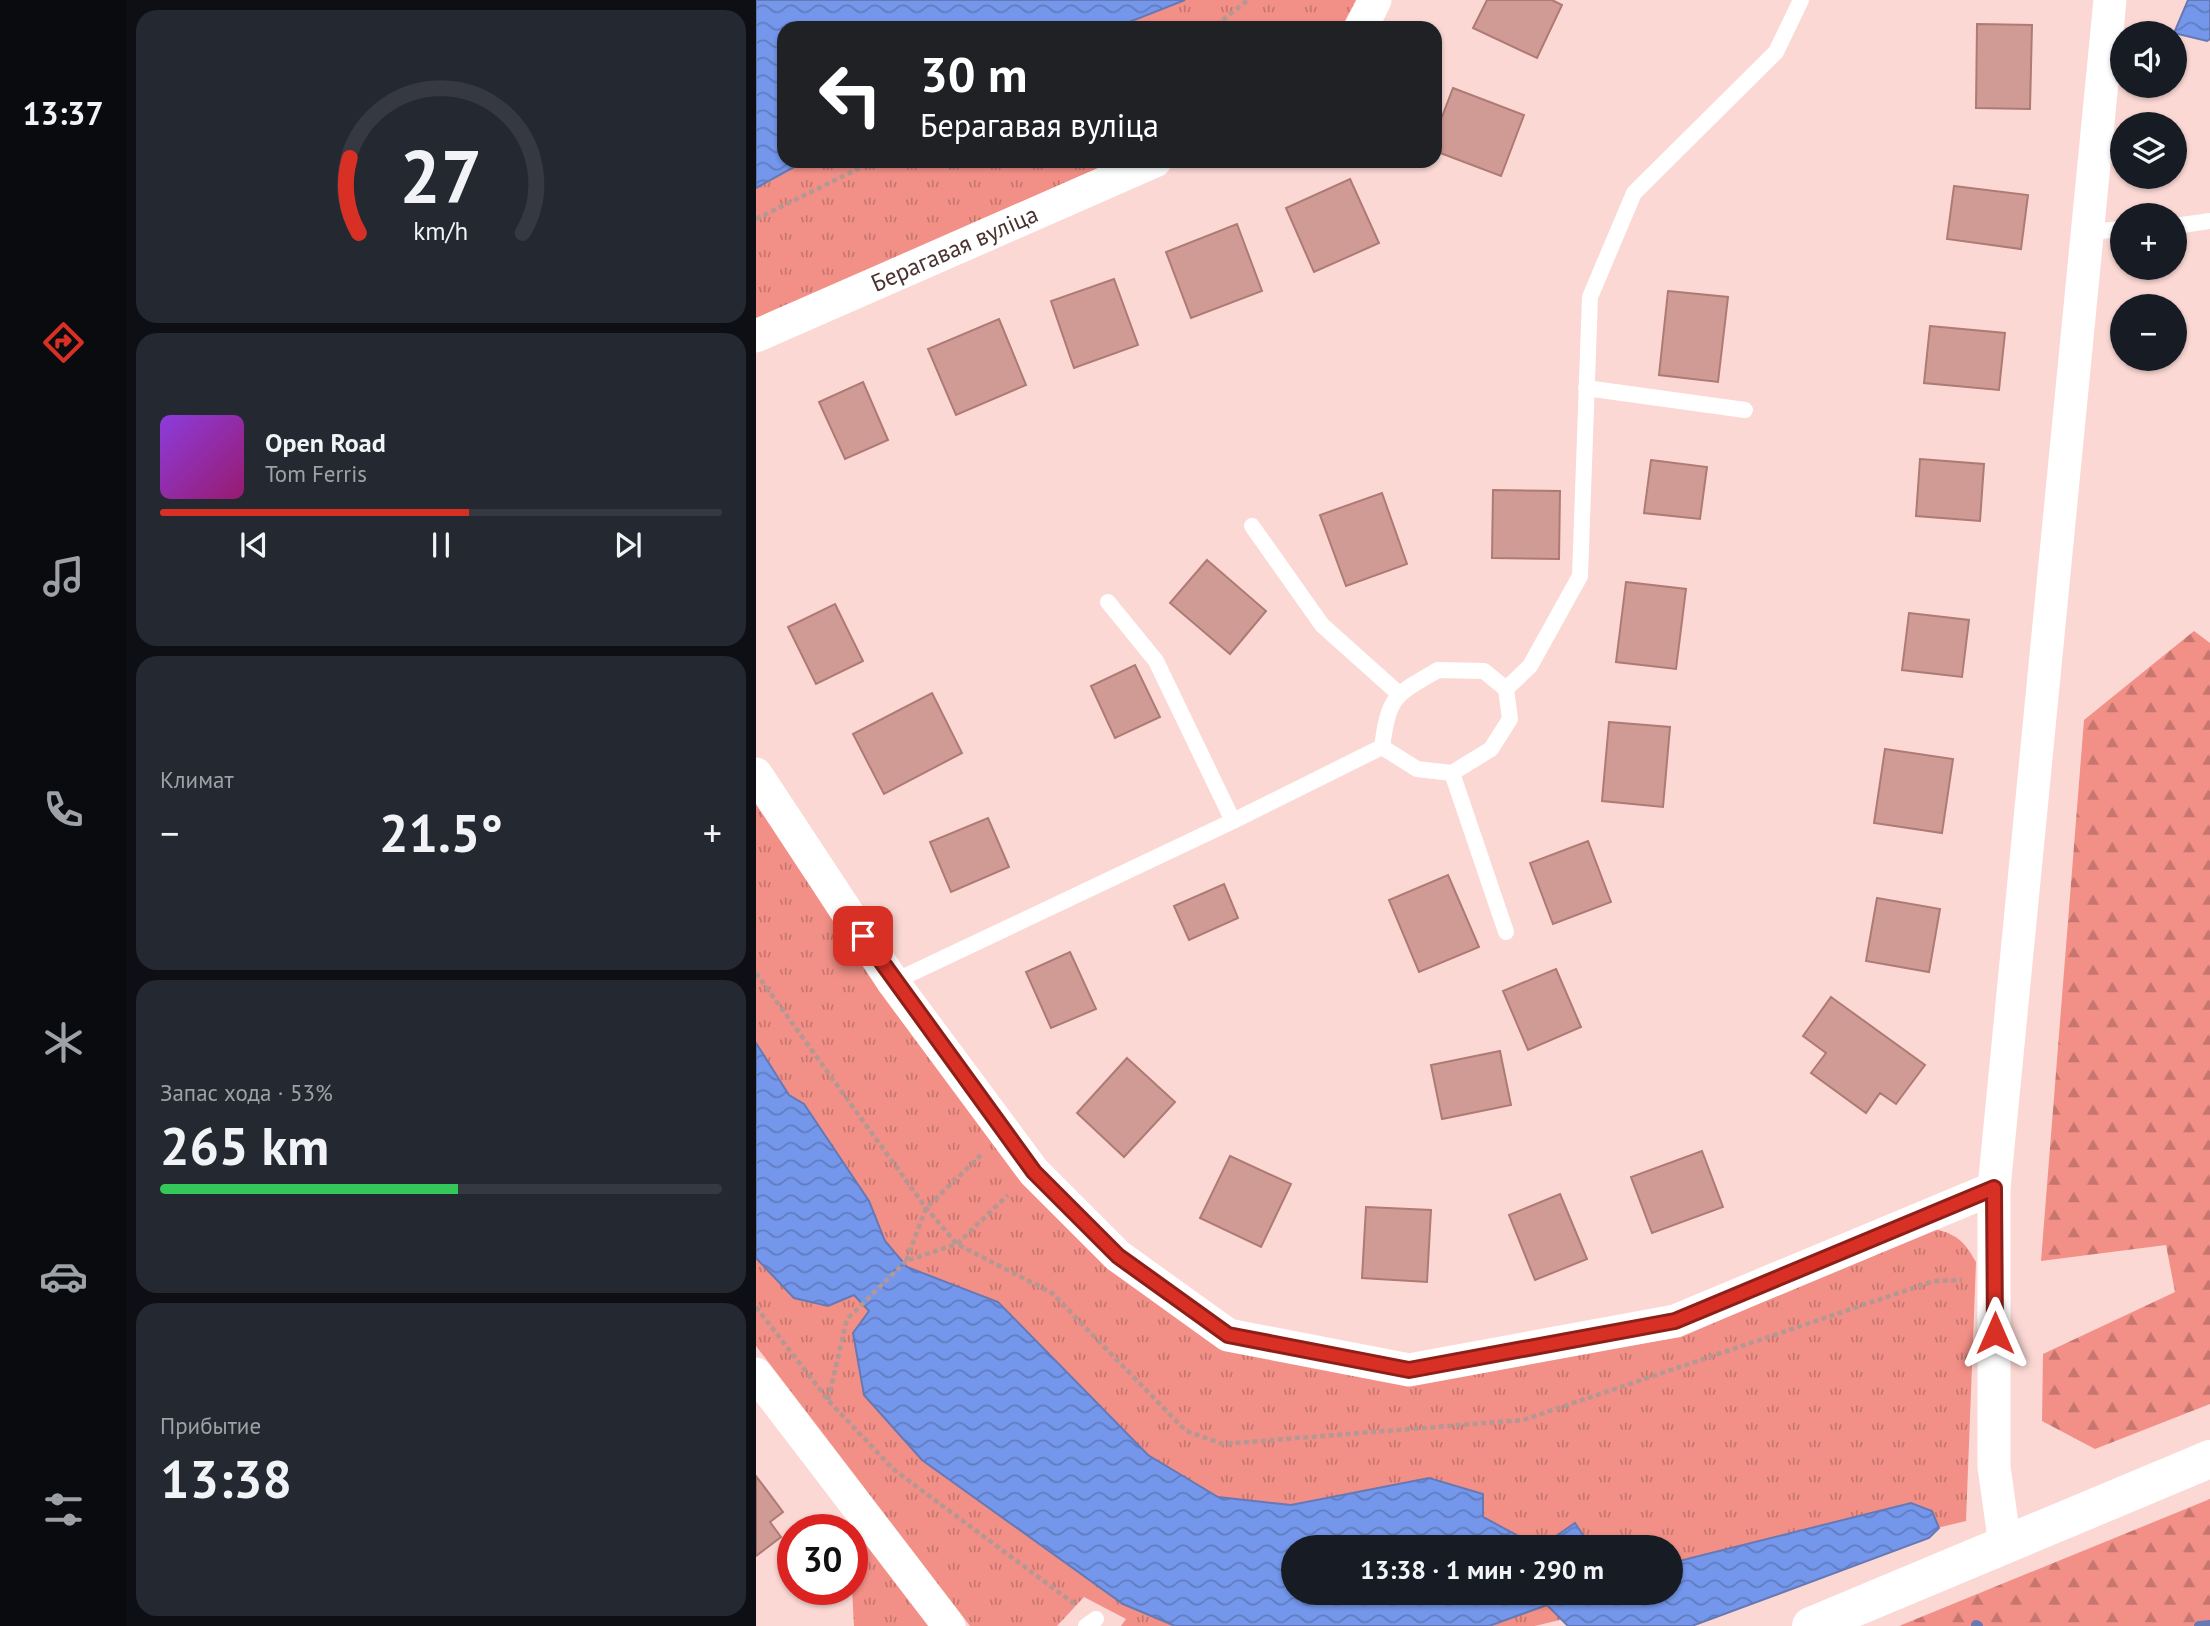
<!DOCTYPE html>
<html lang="ru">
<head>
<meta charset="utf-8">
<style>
	:root { --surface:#171b24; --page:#242831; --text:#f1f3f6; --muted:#9ea1a6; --line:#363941; --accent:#d93025 }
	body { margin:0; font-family:"PT Sans",sans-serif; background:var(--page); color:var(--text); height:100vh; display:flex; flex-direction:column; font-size:26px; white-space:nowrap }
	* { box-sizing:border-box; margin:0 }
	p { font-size:23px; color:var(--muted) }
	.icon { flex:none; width:38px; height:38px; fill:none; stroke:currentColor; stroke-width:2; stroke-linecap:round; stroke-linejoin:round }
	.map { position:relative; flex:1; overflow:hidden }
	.drawer { display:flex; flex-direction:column; gap:10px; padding:10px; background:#0d0f14; width:630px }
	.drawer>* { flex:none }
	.top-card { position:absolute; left:21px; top:21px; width:665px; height:147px; border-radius:21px; box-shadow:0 2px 5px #0004; background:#202124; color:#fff; overflow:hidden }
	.controls { position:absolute; left:1354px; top:21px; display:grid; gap:14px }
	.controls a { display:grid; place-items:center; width:77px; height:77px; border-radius:50%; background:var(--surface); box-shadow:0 2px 5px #0004; font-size:35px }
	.speed { position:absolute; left:21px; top:1514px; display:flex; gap:14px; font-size:35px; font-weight:700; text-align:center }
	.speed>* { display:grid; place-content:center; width:91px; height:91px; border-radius:50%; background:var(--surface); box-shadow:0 2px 5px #0004; line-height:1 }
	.speed .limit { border:10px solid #d22; background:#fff; color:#111 }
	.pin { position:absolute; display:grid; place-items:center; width:60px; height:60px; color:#fff; margin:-30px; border-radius:14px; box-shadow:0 4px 10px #0006 }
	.me { position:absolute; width:77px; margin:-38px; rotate:0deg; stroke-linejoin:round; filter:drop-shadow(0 0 5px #0008) }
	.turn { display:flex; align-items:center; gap:24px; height:147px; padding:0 28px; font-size:32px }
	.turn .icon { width:91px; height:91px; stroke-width:2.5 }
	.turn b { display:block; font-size:49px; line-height:60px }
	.big { font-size:52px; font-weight:700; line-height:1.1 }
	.drawer .tile { flex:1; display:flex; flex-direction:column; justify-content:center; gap:10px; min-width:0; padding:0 24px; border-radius:21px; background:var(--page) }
	.drawer .dial { align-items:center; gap:0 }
	.dial svg { height:182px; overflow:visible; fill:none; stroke:var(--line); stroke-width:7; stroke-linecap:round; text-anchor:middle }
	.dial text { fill:var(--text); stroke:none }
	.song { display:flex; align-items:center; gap:21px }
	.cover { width:84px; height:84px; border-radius:10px; background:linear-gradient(135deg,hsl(270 70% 55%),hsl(320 70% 35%)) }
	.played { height:7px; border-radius:4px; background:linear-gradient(90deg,var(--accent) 55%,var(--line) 55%) }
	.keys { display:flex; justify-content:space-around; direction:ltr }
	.heat { display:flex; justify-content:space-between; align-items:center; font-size:38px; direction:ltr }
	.charge { height:10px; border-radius:5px; background:linear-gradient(90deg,#34c759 53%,var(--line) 0) }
	.trip { position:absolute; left:525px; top:1535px; width:402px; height:70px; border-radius:35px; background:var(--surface); box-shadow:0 2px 5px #0004; font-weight:700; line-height:70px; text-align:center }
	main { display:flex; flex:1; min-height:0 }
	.dock { display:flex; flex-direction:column; width:126px; justify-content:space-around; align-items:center; background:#090b0e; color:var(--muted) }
	.dock .icon { width:49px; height:49px }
	.dock .active { color:var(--accent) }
	.dock b { font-size:32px; color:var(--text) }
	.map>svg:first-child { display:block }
	.grass { fill:url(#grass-tufts) }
	.forest { fill:url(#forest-firs) }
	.water { fill:url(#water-waves); stroke:#6779b4; stroke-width:2 }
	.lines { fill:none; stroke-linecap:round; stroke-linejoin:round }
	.stream { stroke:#6779b4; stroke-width:10 }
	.building { fill:#d19b95; stroke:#ae7a74; stroke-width:2 }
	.path { stroke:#b59793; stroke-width:4.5; stroke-dasharray:5 3.5; stroke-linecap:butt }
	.service { stroke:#fff; stroke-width:16 }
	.minor { stroke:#fff; stroke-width:33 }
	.tertiary { stroke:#fff; stroke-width:38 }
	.route-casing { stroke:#8d1f18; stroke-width:18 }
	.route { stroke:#d93025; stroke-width:12 }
	.labels { text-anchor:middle; stroke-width:7; stroke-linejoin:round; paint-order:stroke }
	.street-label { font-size:24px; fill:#493230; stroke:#fbd8d4 }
</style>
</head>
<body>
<main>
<nav class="dock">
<b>13:37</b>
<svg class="icon active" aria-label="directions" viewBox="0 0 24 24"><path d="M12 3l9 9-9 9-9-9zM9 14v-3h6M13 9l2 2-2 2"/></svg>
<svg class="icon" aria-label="music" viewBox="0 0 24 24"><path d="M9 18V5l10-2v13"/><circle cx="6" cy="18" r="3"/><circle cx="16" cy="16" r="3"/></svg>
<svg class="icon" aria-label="phone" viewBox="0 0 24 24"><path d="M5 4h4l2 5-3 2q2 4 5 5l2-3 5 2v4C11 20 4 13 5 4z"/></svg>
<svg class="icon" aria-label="climate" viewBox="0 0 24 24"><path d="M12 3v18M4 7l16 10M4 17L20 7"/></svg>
<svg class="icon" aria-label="car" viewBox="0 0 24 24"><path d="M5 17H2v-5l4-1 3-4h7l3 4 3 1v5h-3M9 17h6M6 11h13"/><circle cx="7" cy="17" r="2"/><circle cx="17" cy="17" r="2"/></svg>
<svg class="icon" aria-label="filters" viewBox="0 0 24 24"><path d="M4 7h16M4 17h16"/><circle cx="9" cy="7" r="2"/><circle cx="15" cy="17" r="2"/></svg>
</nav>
<section class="drawer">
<div class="tile dial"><svg viewBox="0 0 100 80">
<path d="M14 69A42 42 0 1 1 86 69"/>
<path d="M14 69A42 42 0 0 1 10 36" stroke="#d93025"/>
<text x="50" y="56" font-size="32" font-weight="700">27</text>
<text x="50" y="72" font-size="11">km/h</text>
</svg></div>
<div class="tile">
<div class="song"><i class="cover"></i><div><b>Open Road</b><p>Tom Ferris</p></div></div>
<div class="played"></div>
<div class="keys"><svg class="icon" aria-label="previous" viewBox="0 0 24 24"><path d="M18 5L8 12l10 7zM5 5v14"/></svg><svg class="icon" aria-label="pause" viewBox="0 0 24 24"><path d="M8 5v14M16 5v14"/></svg><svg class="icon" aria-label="next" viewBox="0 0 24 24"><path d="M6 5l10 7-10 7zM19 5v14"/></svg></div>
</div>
<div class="tile"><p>Климат</p>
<div class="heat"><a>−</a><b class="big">21.5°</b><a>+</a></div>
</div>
<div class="tile"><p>Запас хода · 53%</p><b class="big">265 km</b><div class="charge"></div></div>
<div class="tile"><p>Прибытие</p><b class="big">13:38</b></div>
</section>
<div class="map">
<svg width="1454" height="1626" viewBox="0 0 1454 1626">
	<defs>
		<pattern id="grass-tufts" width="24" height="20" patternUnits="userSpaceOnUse" patternTransform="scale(1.75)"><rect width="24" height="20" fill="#f29087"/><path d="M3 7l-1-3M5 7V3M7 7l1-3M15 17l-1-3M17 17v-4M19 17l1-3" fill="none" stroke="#c6766f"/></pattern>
		<pattern id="forest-firs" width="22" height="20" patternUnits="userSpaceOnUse" patternTransform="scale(1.75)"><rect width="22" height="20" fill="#f29087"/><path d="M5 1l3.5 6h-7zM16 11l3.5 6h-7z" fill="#c6766f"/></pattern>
		<pattern id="water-waves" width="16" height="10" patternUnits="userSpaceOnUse" patternTransform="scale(1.75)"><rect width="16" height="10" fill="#7497ec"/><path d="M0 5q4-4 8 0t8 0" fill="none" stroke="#617cc0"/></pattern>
	</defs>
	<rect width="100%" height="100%" fill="#fbd8d4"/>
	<path class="grass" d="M429,0H600L585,28H358Z
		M49,161H358L0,319V188Z
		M0,802L103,961L267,1181L466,1346L651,1383L925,1337L1177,1229C1200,1233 1209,1242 1220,1262L1210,1521L915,1592V1547H537V1592L914,1593L779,1626H365L370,1619L328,1597L301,1626H214L0,1346Z
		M99,1535L111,1538L174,1626H98L96,1589Z"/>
	<path class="forest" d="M1438,631L1454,643V1404L1339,1449L1286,1421L1287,1354L1419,1292L1410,1245L1285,1261L1328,720Z
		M1454,1499V1626H1143Z"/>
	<path class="water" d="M0,0H429L358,28H28V161H49L0,188Z
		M1432,0H1454V39L1451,41L1418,33Z
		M0,1043L33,1095L48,1104L113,1201L129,1241L151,1267L242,1302L392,1455L462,1497L535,1505L673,1478L727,1494V1517L783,1547H537V1592H915V1563L1155,1503L1176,1511L1183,1528L1173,1538L936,1626H812L791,1605L733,1626H419L367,1604L166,1460L108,1395L97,1333L113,1311L98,1295L72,1306L38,1298L0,1258Z
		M819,1523L835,1547H784Z"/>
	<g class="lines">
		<path class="stream" d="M1220,1625L1222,1626
			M1443,1626L1454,1625"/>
	</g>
	<path class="building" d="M731,0H796L806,5L781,58L717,28Z
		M1221,24L1276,25L1274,109L1220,108Z
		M697,88L768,115L745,176L679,151V135Z
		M594,179L623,243L558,272L530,208Z
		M1198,186L1272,195L1265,249L1191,239Z
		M481,224L506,291L435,318L410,252Z
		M358,279L382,345L318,368L295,301Z
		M912,291L972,297L962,382L903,375Z
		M243,319L270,385L200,415L172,349Z
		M1174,326L1249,333L1243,390L1168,383Z
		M107,382L132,440L89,459L63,402Z
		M1164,459L1228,464L1224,521L1160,516Z
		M895,460L951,467L944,519L888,513Z
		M737,490L804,491L803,559L736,558Z
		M626,493L651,564L590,586L564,515Z
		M451,560L510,611L474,654L414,603Z
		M870,582L930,589L920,669L860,662Z
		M79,604L107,661L60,684L32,627Z
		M1153,613L1213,620L1206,677L1146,670Z
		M379,665L404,717L359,738L335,686Z
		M176,693L206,753L128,794L97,734Z
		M853,722L914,727L907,807L846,801Z
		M1129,749L1197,759L1186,833L1118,823Z
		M232,818L253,867L195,892L174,842Z
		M832,841L855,902L797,924L774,863Z
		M692,875L723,947L663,972L633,900Z
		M468,884L482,918L433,940L418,906Z
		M1121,898L1184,909L1173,972L1110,961Z
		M314,952L340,1009L295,1028L270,972Z
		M800,969L825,1027L772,1050L747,991Z
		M1075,997L1169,1065L1140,1104L1124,1093L1110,1113L1055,1073L1070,1053L1047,1036Z
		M744,1051L755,1105L686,1119L675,1065Z
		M371,1058L419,1102L368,1157L321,1113Z
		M946,1151L967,1207L896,1233L875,1177Z
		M474,1156L535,1184L505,1247L444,1218Z
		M804,1194L831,1259L779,1280L753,1215Z
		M610,1207L675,1210L671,1282L606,1278Z
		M0,1476L27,1512L14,1522L25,1537L0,1556Z"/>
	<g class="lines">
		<path class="path" d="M452,28L463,23L492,0
			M0,219L118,161
			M0,973L170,1208L201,1244L296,1293L430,1431L467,1444L767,1420L1178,1281L1206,1280
			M225,1155L170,1208L150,1261L201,1244L252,1195
			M0,1307L72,1400L137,1469L320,1605
			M72,1400L91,1319L150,1261"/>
		<path class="service" d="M1419,226L1454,221
			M1331,232L1367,229
			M830,388L989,410
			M496,526L566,625L642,693
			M352,602L400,661L477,821
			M682,670L728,671L750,689L754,719L735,749L696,773L661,769L626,747C633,695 639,695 682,670Z
			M750,689L774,666L824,576L834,297L878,193L1020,52L1045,0
			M696,773L750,932
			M137,982L477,821L626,747
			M330,1626L340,1619"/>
		<g class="minor">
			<path d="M605,28L619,0"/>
			<path id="s1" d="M0,336L399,161"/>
			<path d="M0,774L137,982L278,1172L362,1256L472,1335L653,1370L919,1321L1238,1188"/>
			<path d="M0,1374L193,1626"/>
			<path d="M1249,1545L1238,1467V1188L1354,0"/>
		</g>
		<path class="tertiary" d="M1055,1626L1454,1459"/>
	</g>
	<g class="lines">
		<g class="route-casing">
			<path id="route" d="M107,936L278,1172L362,1256L472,1335L653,1370L919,1321L1238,1188L1239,1333"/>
		</g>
		<use href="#route" class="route"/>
	</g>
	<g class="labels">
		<g class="street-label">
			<text dy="8" stroke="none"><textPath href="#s1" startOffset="217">Берагавая вуліца</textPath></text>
		</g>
	</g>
</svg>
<div class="controls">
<a><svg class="icon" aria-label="sound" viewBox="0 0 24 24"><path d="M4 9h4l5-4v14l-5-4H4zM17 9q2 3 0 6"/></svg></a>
<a><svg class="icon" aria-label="layers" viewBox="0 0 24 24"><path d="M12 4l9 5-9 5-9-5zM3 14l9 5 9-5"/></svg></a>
<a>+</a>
<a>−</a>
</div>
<div class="speed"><div class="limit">30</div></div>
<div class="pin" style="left:107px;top:936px;background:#d93025"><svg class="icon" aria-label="arrive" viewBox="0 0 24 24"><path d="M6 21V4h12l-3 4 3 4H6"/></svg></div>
<svg class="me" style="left:1239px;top:1333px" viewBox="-20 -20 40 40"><path d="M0-17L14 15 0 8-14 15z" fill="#d93025" stroke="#fff" stroke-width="4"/></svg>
<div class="trip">13:38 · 1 мин · 290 m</div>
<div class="top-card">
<div class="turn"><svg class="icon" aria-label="left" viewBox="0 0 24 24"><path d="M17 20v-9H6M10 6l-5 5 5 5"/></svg><div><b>30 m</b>Берагавая вуліца</div></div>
</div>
</div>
</main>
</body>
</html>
